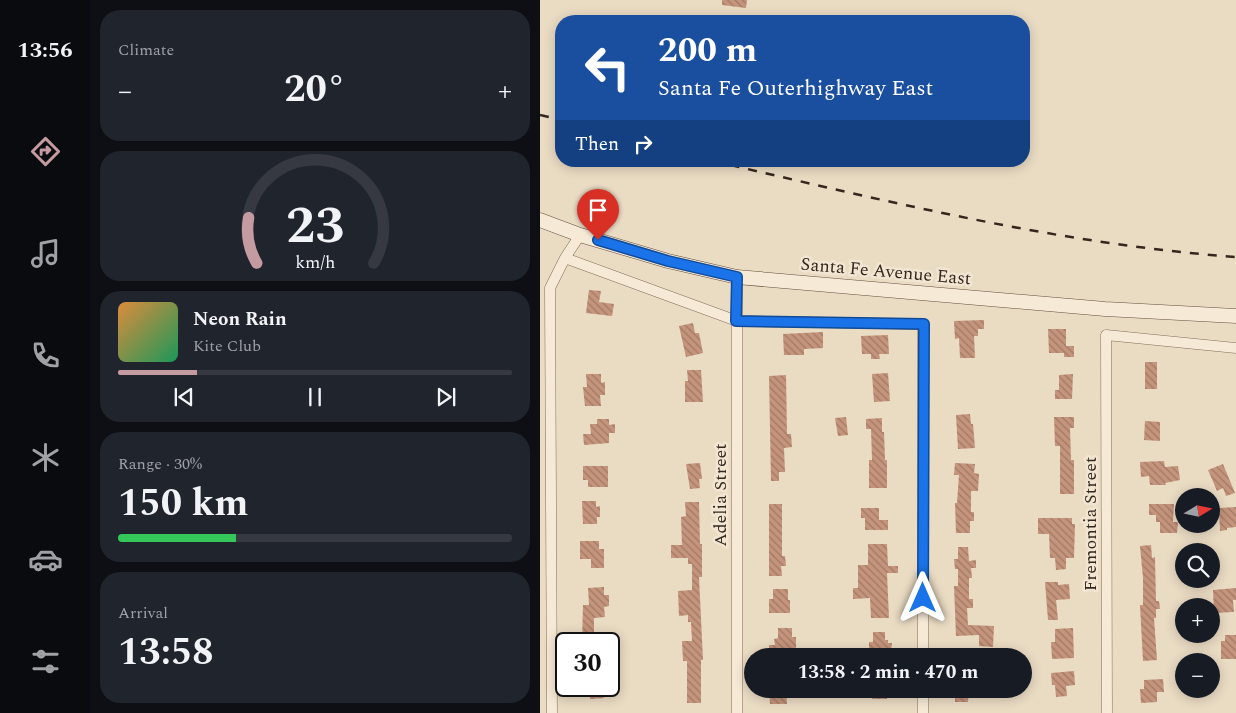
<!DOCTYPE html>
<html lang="en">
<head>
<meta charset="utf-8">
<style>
	:root { --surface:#171b24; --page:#20242c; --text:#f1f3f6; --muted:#9ea1a6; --line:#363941; --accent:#c49ba1 }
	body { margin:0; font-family:Spectral,serif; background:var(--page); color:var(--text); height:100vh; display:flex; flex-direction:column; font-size:19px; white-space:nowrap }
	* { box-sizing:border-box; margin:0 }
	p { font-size:16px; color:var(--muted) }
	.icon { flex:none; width:28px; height:28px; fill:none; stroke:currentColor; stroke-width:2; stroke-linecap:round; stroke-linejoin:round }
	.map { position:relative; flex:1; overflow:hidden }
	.side { display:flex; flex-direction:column; gap:10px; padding:10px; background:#0d0f14; width:450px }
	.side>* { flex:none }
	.top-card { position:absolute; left:15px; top:15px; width:475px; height:152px; border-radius:20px; box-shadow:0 2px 12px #0003; background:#1a4fa0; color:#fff; overflow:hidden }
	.needle { width:32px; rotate:80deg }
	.tools { position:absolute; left:635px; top:488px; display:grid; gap:10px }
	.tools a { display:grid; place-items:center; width:45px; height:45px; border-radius:50%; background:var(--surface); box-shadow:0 2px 12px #0003; font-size:25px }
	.speed { position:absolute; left:15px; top:632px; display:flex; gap:10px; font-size:25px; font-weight:700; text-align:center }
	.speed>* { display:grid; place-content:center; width:65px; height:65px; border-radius:50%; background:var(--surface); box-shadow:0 2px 12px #0003; line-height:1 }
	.speed .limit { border:2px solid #111; border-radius:8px; background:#fff; color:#111 }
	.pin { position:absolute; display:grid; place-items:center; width:42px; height:42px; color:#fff; margin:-51px -21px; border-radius:50% 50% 50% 0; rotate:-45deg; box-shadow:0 0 5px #0007 }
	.pin .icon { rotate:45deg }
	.me { position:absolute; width:55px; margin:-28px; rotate:0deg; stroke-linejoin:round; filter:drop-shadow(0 0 4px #0008) }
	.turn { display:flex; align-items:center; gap:18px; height:105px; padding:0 20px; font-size:22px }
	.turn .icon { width:65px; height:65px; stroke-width:2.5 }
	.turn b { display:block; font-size:35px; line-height:42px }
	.then { display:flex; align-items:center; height:48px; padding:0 20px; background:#0003; gap:10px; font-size:19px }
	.big { font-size:38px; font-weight:700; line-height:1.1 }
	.side .card { flex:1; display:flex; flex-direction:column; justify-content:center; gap:8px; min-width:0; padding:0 18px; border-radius:20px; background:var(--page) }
	.side .dial { align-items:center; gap:0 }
	.dial svg { height:130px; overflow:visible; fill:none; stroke:var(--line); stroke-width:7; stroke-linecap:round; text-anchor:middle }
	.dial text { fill:var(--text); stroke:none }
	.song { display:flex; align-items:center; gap:15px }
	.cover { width:60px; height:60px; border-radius:8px; background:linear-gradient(135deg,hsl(30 70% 55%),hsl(150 70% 35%)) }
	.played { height:5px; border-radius:2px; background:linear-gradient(90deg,var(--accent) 20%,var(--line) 20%) }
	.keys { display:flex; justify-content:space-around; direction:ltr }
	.heat { display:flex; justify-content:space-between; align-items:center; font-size:28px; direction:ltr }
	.charge { height:8px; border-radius:4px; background:linear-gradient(90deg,#34c759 30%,var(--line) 0) }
	.trip { position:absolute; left:204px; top:648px; width:288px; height:50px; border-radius:25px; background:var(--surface); box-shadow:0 2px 12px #0003; font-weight:700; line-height:50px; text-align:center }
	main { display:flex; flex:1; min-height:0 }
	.menu { display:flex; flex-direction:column; width:90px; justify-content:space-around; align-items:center; background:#090b0e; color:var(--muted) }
	.menu .icon { width:35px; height:35px }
	.menu .selected { color:var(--accent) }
	.menu b { font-size:22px; color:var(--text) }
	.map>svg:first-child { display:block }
	.building { fill:url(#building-back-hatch) }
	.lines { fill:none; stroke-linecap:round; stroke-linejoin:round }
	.street-casing { stroke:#836d5b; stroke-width:11 }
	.secondary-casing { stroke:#654e3f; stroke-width:15 }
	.street { stroke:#f6e9d6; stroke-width:10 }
	.secondary { stroke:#f6e9d6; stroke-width:14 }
	.rail { stroke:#34271e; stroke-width:2.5; stroke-dasharray:9 9; stroke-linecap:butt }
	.route-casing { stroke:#114b97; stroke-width:12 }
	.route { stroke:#1a73e8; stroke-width:9 }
	.labels { text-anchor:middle; stroke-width:5; stroke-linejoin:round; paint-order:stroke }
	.street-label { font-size:18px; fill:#34271e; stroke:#f2e6d2 }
</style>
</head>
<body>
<main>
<nav class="menu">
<b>13:56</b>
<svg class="icon selected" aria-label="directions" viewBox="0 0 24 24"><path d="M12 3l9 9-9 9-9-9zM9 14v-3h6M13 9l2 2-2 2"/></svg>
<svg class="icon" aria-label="music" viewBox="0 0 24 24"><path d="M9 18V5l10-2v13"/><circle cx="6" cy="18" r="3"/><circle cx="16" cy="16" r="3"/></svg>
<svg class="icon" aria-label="phone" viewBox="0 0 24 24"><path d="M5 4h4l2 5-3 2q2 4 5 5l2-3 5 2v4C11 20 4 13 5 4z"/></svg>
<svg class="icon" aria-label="climate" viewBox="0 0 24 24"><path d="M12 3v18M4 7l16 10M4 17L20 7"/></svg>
<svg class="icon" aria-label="car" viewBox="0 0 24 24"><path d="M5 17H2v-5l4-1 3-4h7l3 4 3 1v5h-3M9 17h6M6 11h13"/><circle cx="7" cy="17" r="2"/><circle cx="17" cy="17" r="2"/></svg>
<svg class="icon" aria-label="filters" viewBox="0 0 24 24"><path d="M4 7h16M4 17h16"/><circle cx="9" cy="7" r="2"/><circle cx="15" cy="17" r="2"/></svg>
</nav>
<section class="side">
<div class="card"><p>Climate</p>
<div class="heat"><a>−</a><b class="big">20°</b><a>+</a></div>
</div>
<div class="card dial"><svg viewBox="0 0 100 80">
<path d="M14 69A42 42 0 1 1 86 69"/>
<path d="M14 69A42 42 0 0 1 9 41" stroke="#c49ba1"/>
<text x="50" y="56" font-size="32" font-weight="700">23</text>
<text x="50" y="72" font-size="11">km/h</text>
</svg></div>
<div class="card">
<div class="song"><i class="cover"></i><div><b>Neon Rain</b><p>Kite Club</p></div></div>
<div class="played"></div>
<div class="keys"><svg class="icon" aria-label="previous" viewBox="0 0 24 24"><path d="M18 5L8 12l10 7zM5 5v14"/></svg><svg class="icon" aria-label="pause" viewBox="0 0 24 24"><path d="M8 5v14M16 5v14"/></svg><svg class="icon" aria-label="next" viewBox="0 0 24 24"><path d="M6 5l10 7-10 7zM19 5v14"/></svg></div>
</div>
<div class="card"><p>Range · 30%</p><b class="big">150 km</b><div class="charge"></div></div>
<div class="card"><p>Arrival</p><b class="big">13:58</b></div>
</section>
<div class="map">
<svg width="696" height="713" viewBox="0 0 696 713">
	<defs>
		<pattern id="building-back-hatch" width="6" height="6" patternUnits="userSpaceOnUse" patternTransform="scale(1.25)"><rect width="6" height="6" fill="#c5947c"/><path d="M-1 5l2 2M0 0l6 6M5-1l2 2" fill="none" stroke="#a17965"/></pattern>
	</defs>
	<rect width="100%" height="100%" fill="#eadbc3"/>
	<path class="building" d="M182,0H207L206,8L182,5Z
		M49,290L61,291L59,302L74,304L72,316L46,313Z
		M444,320V329H438V336H434L435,358H420L419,338L415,339L414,321Z
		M153,323L155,333H159L163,353L146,357L139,326Z
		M508,329H526V346H534V357H524V353H509Z
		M283,332V348L264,349V355H244L243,334Z
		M348,335L349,354H339L340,359H331V354H322L321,336Z
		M605,362H617V389H605Z
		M147,370H161L163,402H145V381H148Z
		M348,373L350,401L334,402L332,374Z
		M46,374H61V383L65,382V395H60L61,406H45L43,387H47Z
		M533,374L532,399H515V390H519V375Z
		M246,375L247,434H251L252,447L244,448L245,472H239V481H231L229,376Z
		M430,414L431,424H433L435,448L418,449L416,415Z
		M306,417L308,435L298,436L295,418Z
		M514,417H534V428H530L531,460H534V494H520V446H515Z
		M342,418V432H344L345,460H347V488H329V460H332L331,429H326V419Z
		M57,419H69V425L75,424V433H69V443L44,445L43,434H51L50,424H57Z
		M605,421L620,422V441L604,440Z
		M624,461L625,467L638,466L640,480L625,483L626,485H610L609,476L601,477L600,462Z
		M160,463L162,479H159L160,488L150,489L146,464Z
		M415,463L435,464L434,473L439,474L438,491H431V512H434V521H430V533H416L415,503H417L419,475H414Z
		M683,464L695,493L686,496L683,488L677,491L668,470Z
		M43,466H68V487H48V480H43Z
		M42,501H56V507L60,506V517H57V524H43Z
		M145,502H159L160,544H162V577H159L163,660H161V703H147V661H143L142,641H152L151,622H148V615L139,616L138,591L152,590V564H148V558H131V545H142L141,517L146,516Z
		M229,504H242V556H245L246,566H241L242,576H229Z
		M609,504H634L633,522H638L637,533H620V522H616V515H609Z
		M696,507V527L687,528V530L680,531L679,508Z
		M321,508H339V520H348V530H325V518H321Z
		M498,518H532V524H535L534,558H526V569L516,570L515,558H510L509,534H498Z
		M40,541H59V549H64V568H51V559H40Z
		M328,544H347L348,566H358V573H347L349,618H331L330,598L313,599V588H318V565H328Z
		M611,545L612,558L615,557L616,601H619L620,609H616V618H614L617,660L603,661L600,605H603V578L600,546Z
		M418,547H428L429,561L436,560V568H431L432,578H429V599H433V608H427L428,625L454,626L453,647L439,646V635L416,636L414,586H418V569H415L414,559H418Z
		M505,582H518V585L529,584L530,599L516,600L518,620H508Z
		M64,587V595H69V606L64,607L65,617L54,618V635H67V644L42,642L43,605H49L48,588Z
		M696,588V600H693L694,612L674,613L673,590Z
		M233,589H248V600H250V613H229V599H233Z
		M238,628H252V637H256V650H253V656H229V645H235L234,639L238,638Z
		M533,628L534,658L512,659L511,642H515V629Z
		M333,632H345V640H348V643H352L351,650H348V656H333V649H329V642H333Z
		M685,635H696V659H681V641H685Z
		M534,671L535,685L526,686L527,696L516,697L515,685H512L511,673Z
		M623,679L624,692H617V702L601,703L600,689H604V680Z
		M49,686H63L64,698L50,699Z
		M229,689H246L247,704H230Z
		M332,689H347V699H332Z
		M415,689H429L428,702H415Z"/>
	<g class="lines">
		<g class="street-casing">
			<path id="street" d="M25,258L197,321L383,324V656
				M12,713L10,288L25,258L40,235
				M197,713V277
				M383,713V689
				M567,713L566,335L696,348"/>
		</g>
		<g class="secondary-casing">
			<path id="secondary" d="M0,220L40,235L128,261L197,277L565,309L696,316"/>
		</g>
		<use href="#street" class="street"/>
		<use href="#secondary" class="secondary"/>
		<path class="rail" d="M0,115L21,120
			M173,161C346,201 518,244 696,257"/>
	</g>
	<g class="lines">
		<g class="route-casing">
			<path id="route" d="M58,240L128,261L197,277L196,321L384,324L383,598"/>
		</g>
		<use href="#route" class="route"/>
	</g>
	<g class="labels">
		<g class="street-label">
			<text transform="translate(346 271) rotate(5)" y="6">Santa Fe Avenue East</text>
			<text transform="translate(180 495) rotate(-90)" y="6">Adelia Street</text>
			<text transform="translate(550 524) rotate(-90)" y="6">Fremontia Street</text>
		</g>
	</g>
</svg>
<div class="tools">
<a><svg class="needle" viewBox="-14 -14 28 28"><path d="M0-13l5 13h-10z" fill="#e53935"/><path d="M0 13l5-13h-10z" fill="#9ea1a6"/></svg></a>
<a><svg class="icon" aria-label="search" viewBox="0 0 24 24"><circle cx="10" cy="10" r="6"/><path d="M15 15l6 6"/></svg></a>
<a>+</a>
<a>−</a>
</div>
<div class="speed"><div class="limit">30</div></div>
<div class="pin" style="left:58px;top:240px;background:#d93025"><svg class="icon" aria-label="arrive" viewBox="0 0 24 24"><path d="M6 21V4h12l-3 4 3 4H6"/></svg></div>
<svg class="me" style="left:383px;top:598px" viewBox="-20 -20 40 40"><path d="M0-17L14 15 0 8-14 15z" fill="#1a73e8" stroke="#fff" stroke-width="4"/></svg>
<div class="trip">13:58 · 2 min · 470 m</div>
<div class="top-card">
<div class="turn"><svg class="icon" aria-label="left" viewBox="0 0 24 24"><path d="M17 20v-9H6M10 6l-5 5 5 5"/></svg><div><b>200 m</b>Santa Fe Outerhighway East</div></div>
<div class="then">Then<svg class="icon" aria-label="right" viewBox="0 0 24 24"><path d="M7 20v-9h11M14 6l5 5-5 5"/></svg></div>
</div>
</div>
</main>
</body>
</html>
